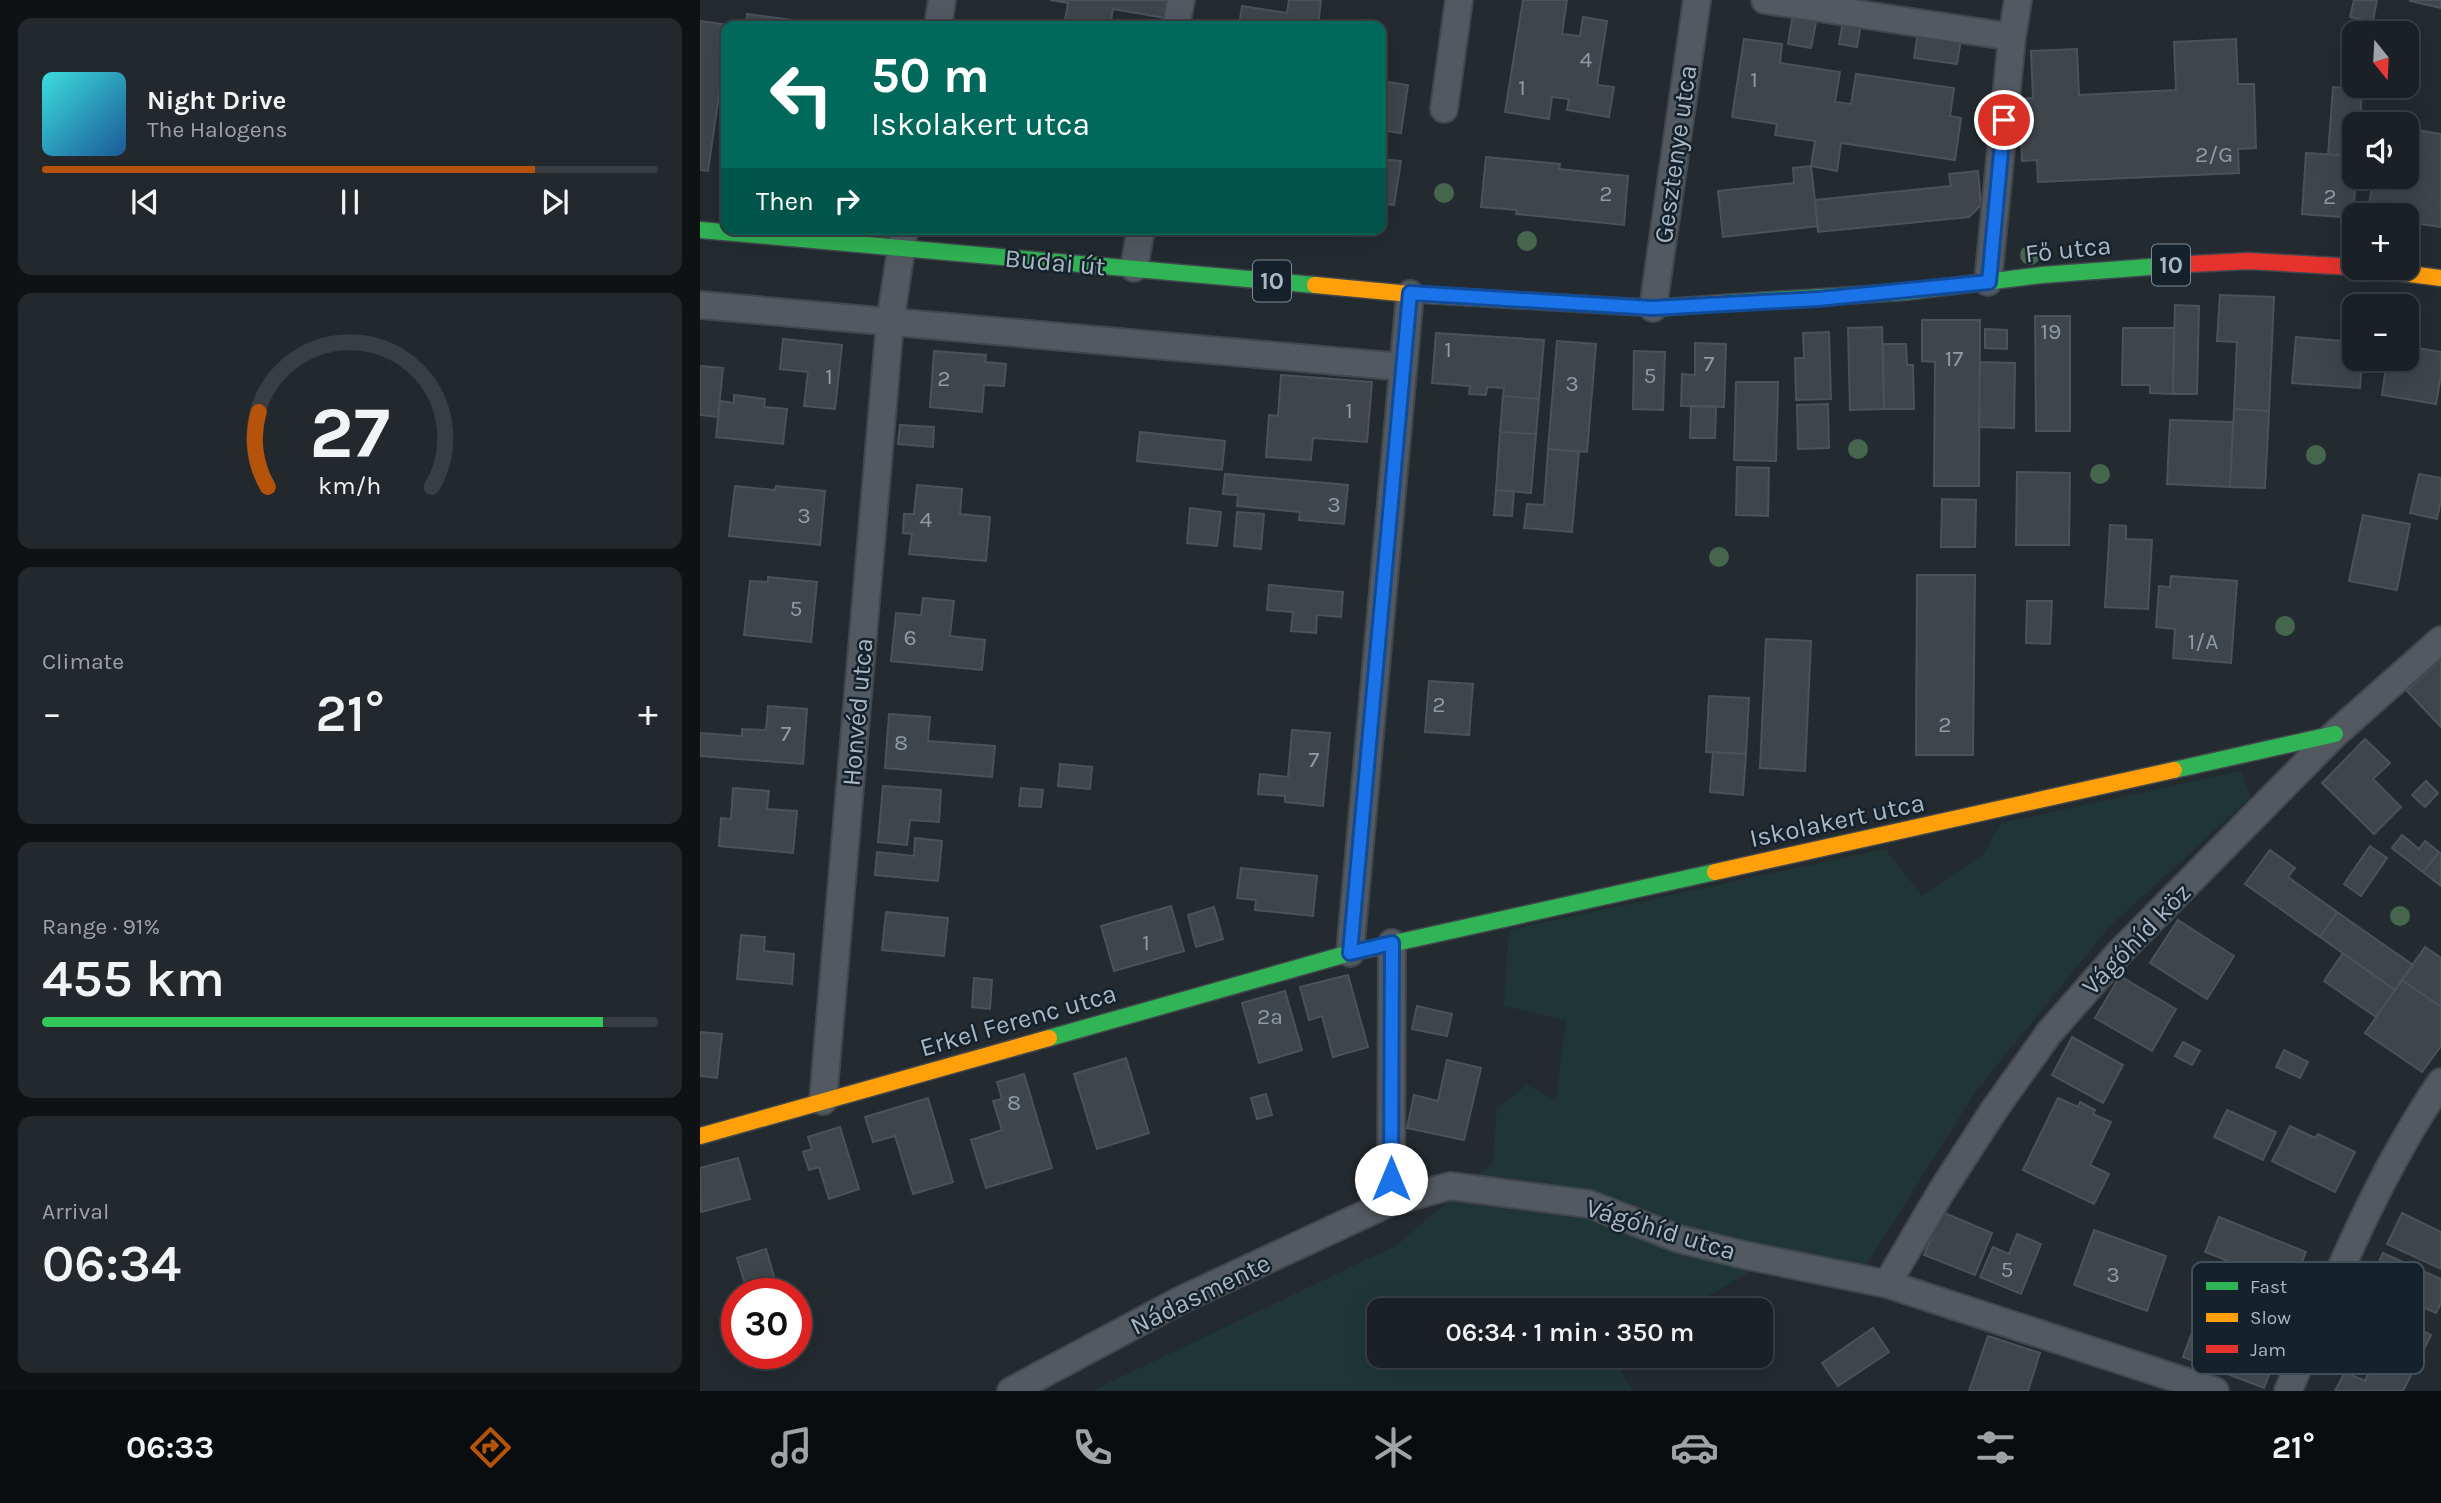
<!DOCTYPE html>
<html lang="en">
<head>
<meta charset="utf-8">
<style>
	:root { --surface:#1a2025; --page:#23282d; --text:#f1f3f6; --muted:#9fa3a7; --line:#383e42; --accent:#b45309 }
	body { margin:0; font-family:Karla,sans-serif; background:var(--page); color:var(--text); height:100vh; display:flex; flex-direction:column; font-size:26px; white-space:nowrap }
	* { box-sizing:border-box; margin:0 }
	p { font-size:23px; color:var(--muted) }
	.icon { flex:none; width:38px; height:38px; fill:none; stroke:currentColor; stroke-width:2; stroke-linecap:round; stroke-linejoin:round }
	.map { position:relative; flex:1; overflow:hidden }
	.sheet { display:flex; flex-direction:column; gap:18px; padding:18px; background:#0e1214; width:700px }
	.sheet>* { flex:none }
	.top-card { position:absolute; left:21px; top:21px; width:665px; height:214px; border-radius:14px; box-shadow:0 7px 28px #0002,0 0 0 2px var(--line); background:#00695c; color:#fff; overflow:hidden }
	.needle { width:46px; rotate:162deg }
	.tools { position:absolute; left:1642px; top:21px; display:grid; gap:14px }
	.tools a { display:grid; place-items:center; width:77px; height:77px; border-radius:14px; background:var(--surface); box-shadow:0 7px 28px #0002,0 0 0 2px var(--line); font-size:35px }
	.speed { position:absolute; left:21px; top:1278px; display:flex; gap:14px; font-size:35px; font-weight:700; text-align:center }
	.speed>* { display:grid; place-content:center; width:91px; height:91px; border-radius:50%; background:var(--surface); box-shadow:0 7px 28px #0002,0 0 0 2px var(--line); line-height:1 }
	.speed .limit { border:10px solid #d22; background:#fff; color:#111 }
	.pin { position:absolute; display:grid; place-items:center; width:60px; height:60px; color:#fff; margin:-30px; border:4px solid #fff; border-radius:50%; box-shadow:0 2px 7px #0007 }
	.me { position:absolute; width:77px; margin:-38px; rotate:0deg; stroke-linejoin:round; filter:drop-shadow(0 0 5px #0008) }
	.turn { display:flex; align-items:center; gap:24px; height:147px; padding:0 35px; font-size:32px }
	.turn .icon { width:91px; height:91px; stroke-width:2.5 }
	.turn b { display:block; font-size:49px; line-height:60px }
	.then { display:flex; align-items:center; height:66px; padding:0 35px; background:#0003; gap:14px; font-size:26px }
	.big { font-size:52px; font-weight:600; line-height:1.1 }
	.sheet .card { flex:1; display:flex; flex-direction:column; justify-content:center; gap:10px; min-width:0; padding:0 24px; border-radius:14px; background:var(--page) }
	.sheet .dial { align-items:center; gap:0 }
	.dial svg { height:182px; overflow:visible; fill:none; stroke:var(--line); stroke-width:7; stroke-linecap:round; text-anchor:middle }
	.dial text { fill:var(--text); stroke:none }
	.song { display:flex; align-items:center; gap:21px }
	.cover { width:84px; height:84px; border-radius:10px; background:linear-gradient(135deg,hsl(180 70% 55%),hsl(210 70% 35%)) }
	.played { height:7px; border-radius:4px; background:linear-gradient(90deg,var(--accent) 80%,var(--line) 80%) }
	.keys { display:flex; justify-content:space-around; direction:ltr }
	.heat { display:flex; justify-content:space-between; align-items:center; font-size:38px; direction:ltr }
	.charge { height:10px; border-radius:5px; background:linear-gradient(90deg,#34c759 91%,var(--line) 0) }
	.trip { position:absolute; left:667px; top:1298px; width:406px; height:70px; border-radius:14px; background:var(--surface); box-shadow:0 7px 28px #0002,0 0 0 2px var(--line); font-weight:600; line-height:70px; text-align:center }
	.tab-bar { display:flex; height:112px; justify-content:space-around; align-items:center; background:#0a0d0f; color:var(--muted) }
	.tab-bar .icon { width:49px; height:49px }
	.tab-bar .active { color:var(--accent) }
	.tab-bar b { font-size:32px; color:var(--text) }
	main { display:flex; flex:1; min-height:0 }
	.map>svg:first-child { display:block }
	.green { fill:#203636 }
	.building { fill:#3e454b; stroke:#4a525a; stroke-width:2 }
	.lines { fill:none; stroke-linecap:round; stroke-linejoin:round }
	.street-casing { stroke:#41474c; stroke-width:30 }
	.fast-casing { stroke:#41474c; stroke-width:19 }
	.slow-casing { stroke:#41474c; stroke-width:19 }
	.jam-casing { stroke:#41474c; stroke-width:19 }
	.street { stroke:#525960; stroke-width:26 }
	.fast { stroke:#30b455; stroke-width:16 }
	.slow { stroke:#ff9f0a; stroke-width:16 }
	.jam { stroke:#e5322d; stroke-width:16 }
	.tree { fill:#45664d }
	.route-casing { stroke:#114b97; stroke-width:18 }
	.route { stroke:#1a73e8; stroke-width:12 }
	.labels { text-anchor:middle; stroke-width:5; stroke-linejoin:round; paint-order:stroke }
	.number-label { font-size:23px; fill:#8f9ba6 }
	.shield { fill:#16222b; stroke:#7e8b97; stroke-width:2 }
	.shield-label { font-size:24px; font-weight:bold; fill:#aab8c5 }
	.street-label { font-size:26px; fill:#aab8c5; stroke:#16222b }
	.key { fill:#16222b; stroke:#424f59; stroke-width:2 }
	.key-label { font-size:19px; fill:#aab8c5 }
</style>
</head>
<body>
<main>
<section class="sheet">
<div class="card">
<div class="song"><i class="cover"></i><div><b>Night Drive</b><p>The Halogens</p></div></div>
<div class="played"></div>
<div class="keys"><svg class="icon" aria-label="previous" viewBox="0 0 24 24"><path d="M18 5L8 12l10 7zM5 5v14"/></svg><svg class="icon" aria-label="pause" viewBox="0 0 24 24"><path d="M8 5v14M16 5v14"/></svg><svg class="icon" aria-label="next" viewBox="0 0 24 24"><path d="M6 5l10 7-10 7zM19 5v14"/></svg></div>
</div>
<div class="card dial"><svg viewBox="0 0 100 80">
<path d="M14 69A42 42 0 1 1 86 69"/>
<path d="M14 69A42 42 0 0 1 10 36" stroke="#b45309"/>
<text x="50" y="56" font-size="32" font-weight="700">27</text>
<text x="50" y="72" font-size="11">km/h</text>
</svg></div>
<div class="card"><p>Climate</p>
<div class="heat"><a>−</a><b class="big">21°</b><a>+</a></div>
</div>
<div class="card"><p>Range · 91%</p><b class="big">455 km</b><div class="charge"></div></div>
<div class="card"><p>Arrival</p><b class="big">06:34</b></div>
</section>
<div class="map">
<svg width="1741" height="1391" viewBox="0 0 1741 1391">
	<rect width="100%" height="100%" fill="#232b31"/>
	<path class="green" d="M1541,771L1551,797L1408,928L1274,1094L1153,1286L1056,1268L983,1311H679V1356H911L933,1391H392L697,1245L793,1163L797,1108L827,1085L856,1101L866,1020L804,1006L809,930L1185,849L1222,896L1283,855L1301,823Z"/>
	<path class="building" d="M350,0H468L465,18L413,9L410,26H364L368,3Z
		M589,0H621L618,26H539L542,6L587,13Z
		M823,0H867L862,34L880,36L883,17L907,21L897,85L914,87L909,117L867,110L869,99L852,97L849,119L805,112Z
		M1654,0H1677L1673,21L1650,17Z
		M1711,0H1741V8L1710,1Z
		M1093,13L1117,17L1111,48L1088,44Z
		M47,14L123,24V26H46Z
		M0,21L29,25L26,26V47L8,171L0,170Z
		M1143,21L1161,24L1157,47L1139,44Z
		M1218,32L1261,39L1257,64L1214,58Z
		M1044,39L1082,44L1080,63L1140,72L1135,102L1151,104L1156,74L1254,88L1250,116L1261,118L1255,160L1141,143L1137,171L1111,166L1115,141L1075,135L1077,124L1032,117Z
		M1536,39L1538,84H1554L1556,148L1538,149L1539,173L1338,182L1337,160L1322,161L1320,99L1333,98L1331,51L1377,49L1379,95L1476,90L1474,42Z
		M681,81L708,85L701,133L681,130Z
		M1633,87L1662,89L1660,124H1654V156L1628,155Z
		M1717,130L1741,134V227L1706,222V215H1668L1673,177H1706V168L1711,169Z
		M1606,153L1654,156V177H1656L1653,218L1602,214Z
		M786,157L860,164L859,169L928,176L924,225L816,214L817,210L781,207Z
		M681,159L701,161L694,205L681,203Z
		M1111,166L1118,226L1023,237L1018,191L1094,183L1093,168Z
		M1278,171L1281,205L1269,217L1118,232L1115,200L1251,186L1249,174Z
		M1520,295L1574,297L1569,411L1534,409L1537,342L1517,341Z
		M1475,305L1499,306L1497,394H1473Z
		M1335,316H1370V431H1336Z
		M1222,320H1280L1279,486H1234L1235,362L1222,361Z
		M1182,327L1184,409L1150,410L1148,328Z
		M1423,328H1474L1473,394L1450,393V385H1422Z
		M1285,329L1307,330V349L1285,348Z
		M1129,332L1131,399L1096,400L1095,358H1104L1103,333Z
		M736,333L844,340L839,399L803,396L804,388L787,387L786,395L769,394L770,386L732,383Z
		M1596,337L1654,342V359H1662L1660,388L1592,383Z
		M83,339L142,345L135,409L104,406L108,372L80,369Z
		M857,341L896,344L887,452L848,449Z
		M995,343L1026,344L1024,407L981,406L982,374L995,375Z
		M1183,344H1206L1207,365H1213L1214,409H1184Z
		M1706,346L1741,352V375L1736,404L1682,395L1687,359H1706Z
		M234,351L286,355L285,362L306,364L304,386L284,385L282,412L230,407Z
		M934,351L965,352L963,410L933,409Z
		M1280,362L1315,363L1314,428L1279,427Z
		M0,366L23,368L18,417L0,415Z
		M581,375L672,382L667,442L613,438L611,460L566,457L569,415L578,416Z
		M1036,382H1078L1076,461L1034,460Z
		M34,395L65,399L64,407L87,409L83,444L16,437L20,401L34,403Z
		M803,396L839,399L836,434L800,432Z
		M1128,404L1129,448L1098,449L1097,405Z
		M991,406H1016L1015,438H990Z
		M1534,409L1569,411L1565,488L1530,487Z
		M1470,420L1533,422L1530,487L1467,484Z
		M200,425L234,427L233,447L198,444Z
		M440,432L525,441L522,470L437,461Z
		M800,432L836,434L831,493L796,490Z
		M848,449L879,452L872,532L824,528L827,504L844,505Z
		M1037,467L1069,468L1068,516L1036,515Z
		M1317,472L1370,473L1369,545H1316Z
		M525,474L648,485L644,524L599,520L600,512L537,506L538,495L523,494Z
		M1719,474L1741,478V500L1737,519L1710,513Z
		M217,485L262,489L260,514L290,517L286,561L209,554L212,534L203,533L204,514H214Z
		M35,486L75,490L76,486L125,491L120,545L29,536Z
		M796,490L814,491L812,516L794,515Z
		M1242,499L1276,500L1275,547H1241Z
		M490,508L521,512L517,546L487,543Z
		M537,512L564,514L561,549L534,546Z
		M1663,515L1710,524L1697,590L1649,581Z
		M1410,525L1426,526V539L1452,540L1448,609L1405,607Z
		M1217,575H1275L1273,755H1216Z
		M1471,576L1537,581L1531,663L1473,658L1475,629L1456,627L1459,586L1470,587Z
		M68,577L117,582L111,642L44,635L50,581L68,582Z
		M569,585L643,592L641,617L617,615L616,633L591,631L593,612L567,610Z
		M223,598L254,601L250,636L285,640L282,670L191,661L196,613L221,615Z
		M1327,601H1352L1350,644L1326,643Z
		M1066,639L1111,641L1105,771L1060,768Z
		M1741,659V727L1707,691Z
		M729,681L773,684L769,735L725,732Z
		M1009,696L1049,698L1046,754L1006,752Z
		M68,706L107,709L103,764L0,756V733L42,736V729L66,730Z
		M189,714L230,717L228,741L295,746L292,777L185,768Z
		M592,730L630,733L623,806L585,802V796L558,794L560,774L588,777Z
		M1665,739L1690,763L1673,779L1701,807L1674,834L1622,783Z
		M1013,752L1046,754L1043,795L1010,792Z
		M360,764L392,767L390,789L358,786Z
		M1726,781L1738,793L1725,807L1712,795Z
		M183,786L241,790L239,822L210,820L207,845L178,842Z
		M33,788L69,791L67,809L97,811L93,853L19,846L21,818L31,819Z
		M321,788L343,790L341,807L319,806Z
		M1702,835L1719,849L1725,841L1739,852L1723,872L1692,848Z
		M215,838L242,841L238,881L175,875L177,852L214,856Z
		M1670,846L1687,858L1661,896L1644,884Z
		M1570,850L1595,868L1588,877L1637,912L1620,937L1545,884Z
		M1739,852L1741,853V886L1723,872Z
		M541,868L617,876L613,916L555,910L556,900L537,898Z
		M471,906L484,951L414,971L401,926Z
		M514,907L523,939L496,947L488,915Z
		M186,912L248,918L244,956L182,950Z
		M1637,912L1713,965L1695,990L1620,937Z
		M1478,920L1534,956L1507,999L1450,963Z
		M41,935L65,937L64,951L94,954L92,984L37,979Z
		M1725,947L1741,958V1007L1702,980Z
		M1643,953L1695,990L1676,1017L1624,981Z
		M648,975L668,1047L633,1057L622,1016L609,1020L600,987Z
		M1420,976L1476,1009L1452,1051L1395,1018Z
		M274,978L292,980L290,1009L272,1007Z
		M1702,980L1741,1007V1046L1722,1072L1665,1033Z
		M585,991L602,1050L559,1063L542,1003Z
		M717,1006L752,1014L747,1036L712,1029Z
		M0,1032L22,1034L17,1078L0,1076Z
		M1372,1037L1423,1065L1403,1103L1352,1075Z
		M1483,1042L1500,1051L1492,1065L1475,1056Z
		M1584,1050L1608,1062L1600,1078L1576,1067Z
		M426,1058L449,1133L397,1149L374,1074Z
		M747,1060L781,1068L764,1140L707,1128L714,1095L738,1101Z
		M324,1074L352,1168L286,1188L271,1140L302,1130L293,1101L302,1099L297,1082Z
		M566,1094L572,1115L557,1119L551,1098Z
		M228,1098L253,1182L213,1194L195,1136L173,1142L165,1117Z
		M1358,1098L1378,1107L1380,1102L1395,1110L1393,1114L1411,1122L1390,1165L1409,1174L1394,1204L1323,1170Z
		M1527,1110L1576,1132L1563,1160L1514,1137Z
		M1590,1126L1615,1138L1618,1134L1655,1152L1635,1192L1572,1161Z
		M140,1127L159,1189L129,1199L119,1167L109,1170L103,1152L112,1149L108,1137Z
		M38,1158L50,1199L1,1212L0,1168Z
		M1242,1212L1292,1233L1275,1275L1224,1255Z
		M1702,1213L1741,1232V1269L1687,1244Z
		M1519,1217L1606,1252L1592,1286L1505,1252Z
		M1394,1230L1466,1256L1447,1311L1374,1285Z
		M1317,1234L1341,1244L1321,1294L1280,1277L1293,1247L1309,1254Z
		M66,1249L77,1287L48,1293L37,1258Z
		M1683,1253L1741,1279V1303L1736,1313L1669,1283Z
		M1664,1302L1731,1335L1703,1391H1635L1645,1372L1665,1381L1675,1359L1643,1343Z
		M1555,1321L1585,1333L1564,1388L1483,1357L1496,1322L1547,1341Z
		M1173,1328L1189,1352L1138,1386L1122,1363Z
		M1288,1336L1340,1353L1328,1391H1269Z"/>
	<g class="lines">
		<g class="street-casing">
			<path id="street" d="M1065,0L1312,37
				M238,26L242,0
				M476,26L481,0
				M744,109L759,0
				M434,268L441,229
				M1288,282L1312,37L1318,0
				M0,305L703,367
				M953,308L997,0
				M692,943L691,1202L750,1186L889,1204L979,1239L1044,1255L1187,1284L1515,1391
				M650,953L710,294
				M123,1101L190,322L204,231
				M1187,1284L1241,1192L1294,1110L1349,1033L1420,952L1635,734L1741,640
				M311,1391L481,1300L691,1202
				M1588,1391C1633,1286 1676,1177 1741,1082"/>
		</g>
		<g class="fast-casing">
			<path id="fast" d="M0,230L615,285
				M1025,303L1204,292L1342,275L1489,264
				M1474,770L1635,734
				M349,1038L650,953L1015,872"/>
		</g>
		<g class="slow-casing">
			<path id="slow" d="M1663,268L1741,278
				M615,285L710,294L953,308L1025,303
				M1015,872L1474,770
				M0,1136L349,1038"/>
		</g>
		<g class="jam-casing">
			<path id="jam" d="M1489,264L1549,261L1654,267"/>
		</g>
		<use href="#street" class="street"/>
		<use href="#fast" class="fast"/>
		<use href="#slow" class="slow"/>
		<use href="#jam" class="jam"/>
	</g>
	<g class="tree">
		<circle cx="744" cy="193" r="10"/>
		<circle cx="827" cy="241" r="10"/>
		<circle cx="1330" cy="255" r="10"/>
		<circle cx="1158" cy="449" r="10"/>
		<circle cx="1616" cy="455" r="10"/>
		<circle cx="1400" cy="474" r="10"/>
		<circle cx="1019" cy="557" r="10"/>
		<circle cx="1585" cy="626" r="10"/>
		<circle cx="1700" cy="916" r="10"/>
	</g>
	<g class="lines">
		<g class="route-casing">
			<path id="route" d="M691,1179L692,943L650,953L710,293L953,308L1118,299L1289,282L1304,120"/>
		</g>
		<use href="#route" class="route"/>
	</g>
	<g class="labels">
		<g class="number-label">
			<text x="886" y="67">4</text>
			<text x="1054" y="87">1</text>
			<text x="822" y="95">1</text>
			<text x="1514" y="162">2/G</text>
			<text x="906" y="201">2</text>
			<text x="1630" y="204">2</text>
			<text x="1351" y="339">19</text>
			<text x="748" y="357">1</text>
			<text x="1254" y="366">17</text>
			<text x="1009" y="371">7</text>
			<text x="950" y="383">5</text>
			<text x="129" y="384">1</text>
			<text x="244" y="386">2</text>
			<text x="872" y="391">3</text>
			<text x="649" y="418">1</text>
			<text x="634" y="512">3</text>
			<text x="104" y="523">3</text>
			<text x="226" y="527">4</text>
			<text x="96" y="616">5</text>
			<text x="210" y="645">6</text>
			<text x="1503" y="649">1/A</text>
			<text x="739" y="712">2</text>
			<text x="1245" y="732">2</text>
			<text x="86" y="741">7</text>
			<text x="201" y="750">8</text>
			<text x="614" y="767">7</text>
			<text x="446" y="950">1</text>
			<text x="570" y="1024">2a</text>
			<text x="314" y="1110">8</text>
			<text x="1307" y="1277">5</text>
			<text x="1413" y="1282">3</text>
		</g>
		<g class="shield">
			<rect x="1452" y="244.5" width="38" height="41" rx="5"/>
			<rect x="553" y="260.5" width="38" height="41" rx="5"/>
		</g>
		<g class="shield-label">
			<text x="1471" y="273">10</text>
			<text x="572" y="289">10</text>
		</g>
		<g class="street-label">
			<text transform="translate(975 154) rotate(-82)" y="9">Gesztenye utca</text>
			<text transform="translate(1368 249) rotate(-6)" y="9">Fő utca</text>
			<text transform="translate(355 262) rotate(5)" y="9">Budai út</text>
			<text transform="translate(157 712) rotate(-85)" y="9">Honvéd utca</text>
			<text transform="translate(1137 820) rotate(-12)" y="9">Iskolakert utca</text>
			<text transform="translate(1436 939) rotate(-46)" y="9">Vágóhíd köz</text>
			<text transform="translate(318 1020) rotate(-16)" y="9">Erkel Ferenc utca</text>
			<text transform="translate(961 1229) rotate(17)" y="9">Vágóhíd utca</text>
			<text transform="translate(500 1294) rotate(-26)" y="9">Nádasmente</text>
		</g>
	</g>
	<rect x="1492" y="1262" width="232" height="112" rx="10" class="key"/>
	<rect x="1506" y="1282" width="32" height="8" fill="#30b455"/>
	<rect x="1506" y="1313" width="32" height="9" fill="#ff9f0a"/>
	<rect x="1506" y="1345" width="32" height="8" fill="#e5322d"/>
	<g class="key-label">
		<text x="1550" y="1293">Fast</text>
		<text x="1550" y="1324">Slow</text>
		<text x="1550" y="1356">Jam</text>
	</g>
</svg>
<div class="tools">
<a><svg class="needle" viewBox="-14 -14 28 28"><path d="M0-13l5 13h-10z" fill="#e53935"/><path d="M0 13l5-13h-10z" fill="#9fa3a7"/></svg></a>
<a><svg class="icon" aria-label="sound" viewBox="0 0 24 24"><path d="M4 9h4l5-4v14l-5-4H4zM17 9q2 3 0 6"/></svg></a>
<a>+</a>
<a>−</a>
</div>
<div class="speed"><div class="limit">30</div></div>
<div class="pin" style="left:1304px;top:120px;background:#d93025"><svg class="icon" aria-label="arrive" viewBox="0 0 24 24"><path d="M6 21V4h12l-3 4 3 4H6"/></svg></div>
<svg class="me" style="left:691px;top:1179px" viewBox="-20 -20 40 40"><circle r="19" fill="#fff"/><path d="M0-13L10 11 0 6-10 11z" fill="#1a73e8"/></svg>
<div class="trip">06:34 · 1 min · 350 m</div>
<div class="top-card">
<div class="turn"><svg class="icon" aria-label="left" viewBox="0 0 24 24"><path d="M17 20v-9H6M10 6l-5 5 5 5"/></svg><div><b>50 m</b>Iskolakert utca</div></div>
<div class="then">Then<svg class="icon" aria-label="right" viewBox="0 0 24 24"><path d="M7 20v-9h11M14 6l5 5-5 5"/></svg></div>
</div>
</div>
</main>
<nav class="tab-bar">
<b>06:33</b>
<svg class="icon active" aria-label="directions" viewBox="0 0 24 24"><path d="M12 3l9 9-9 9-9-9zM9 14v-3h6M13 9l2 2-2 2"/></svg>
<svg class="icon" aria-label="music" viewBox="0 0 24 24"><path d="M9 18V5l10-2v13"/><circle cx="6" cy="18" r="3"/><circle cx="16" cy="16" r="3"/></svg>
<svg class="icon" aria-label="phone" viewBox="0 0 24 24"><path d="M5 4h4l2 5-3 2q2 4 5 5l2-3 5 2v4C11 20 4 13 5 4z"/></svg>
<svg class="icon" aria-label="climate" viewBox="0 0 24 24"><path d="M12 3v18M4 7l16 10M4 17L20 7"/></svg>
<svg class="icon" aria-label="car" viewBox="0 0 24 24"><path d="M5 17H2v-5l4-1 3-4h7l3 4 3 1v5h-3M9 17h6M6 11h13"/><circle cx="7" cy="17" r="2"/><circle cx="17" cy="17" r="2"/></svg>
<svg class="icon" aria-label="filters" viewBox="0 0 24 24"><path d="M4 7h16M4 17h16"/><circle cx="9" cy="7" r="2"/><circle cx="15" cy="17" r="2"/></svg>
<b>21°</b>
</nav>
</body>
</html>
